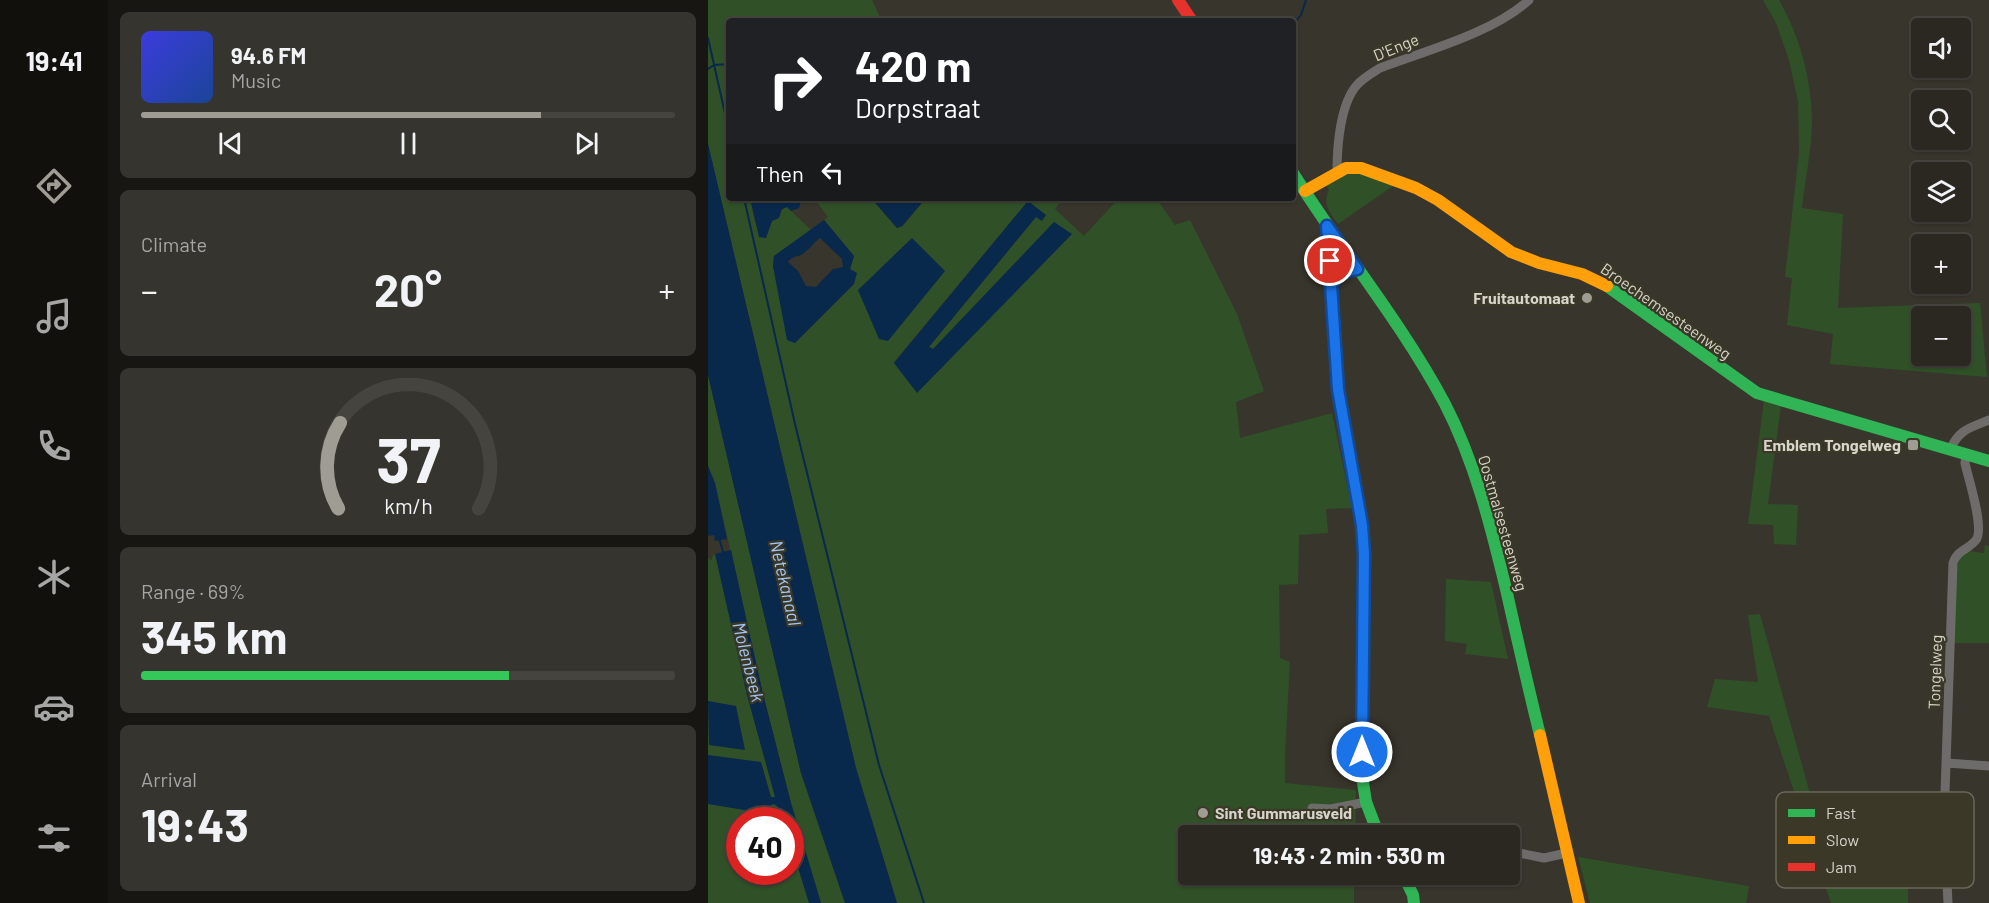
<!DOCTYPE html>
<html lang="en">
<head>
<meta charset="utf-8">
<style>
	:root { --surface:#2a2821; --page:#36342e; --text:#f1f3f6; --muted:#a5a6a5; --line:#46443f; --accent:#9f9d93 }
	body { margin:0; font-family:Barlow,sans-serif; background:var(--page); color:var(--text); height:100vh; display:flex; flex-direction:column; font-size:22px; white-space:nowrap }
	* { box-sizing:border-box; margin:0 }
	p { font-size:20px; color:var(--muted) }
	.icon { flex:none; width:33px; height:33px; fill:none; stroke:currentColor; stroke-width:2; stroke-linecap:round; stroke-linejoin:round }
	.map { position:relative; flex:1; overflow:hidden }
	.side { display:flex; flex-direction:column; gap:12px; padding:12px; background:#171612; width:600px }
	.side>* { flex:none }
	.hud { position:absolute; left:18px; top:18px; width:570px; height:183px; border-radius:6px; box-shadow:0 2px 4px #0004,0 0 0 2px var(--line); background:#202124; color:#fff; overflow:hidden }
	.controls { position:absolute; left:1203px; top:18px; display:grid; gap:12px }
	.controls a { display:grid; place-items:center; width:60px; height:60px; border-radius:6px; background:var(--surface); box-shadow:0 2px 4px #0004,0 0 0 2px var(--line); font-size:30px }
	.speed { position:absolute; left:18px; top:807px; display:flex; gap:12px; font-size:30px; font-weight:700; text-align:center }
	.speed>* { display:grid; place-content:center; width:78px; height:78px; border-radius:50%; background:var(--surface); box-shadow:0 2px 4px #0004,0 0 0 2px var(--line); line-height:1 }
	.speed .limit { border:9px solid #d22; background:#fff; color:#111 }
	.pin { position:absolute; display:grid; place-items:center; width:51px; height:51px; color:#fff; margin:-26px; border:3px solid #fff; border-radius:50%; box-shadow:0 2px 6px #0007 }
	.me { position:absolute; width:66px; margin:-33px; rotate:0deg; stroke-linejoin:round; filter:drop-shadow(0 0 4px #0008) }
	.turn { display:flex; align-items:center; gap:21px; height:126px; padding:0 30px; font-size:27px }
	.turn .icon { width:78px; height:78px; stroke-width:2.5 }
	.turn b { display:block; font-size:42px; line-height:51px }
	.then { display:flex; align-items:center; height:57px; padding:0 30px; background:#0003; gap:12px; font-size:22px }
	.big { font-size:45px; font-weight:700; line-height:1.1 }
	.side .tile { flex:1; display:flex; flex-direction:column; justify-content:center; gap:9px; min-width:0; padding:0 21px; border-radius:9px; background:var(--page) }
	.side .dial { align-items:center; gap:0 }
	.dial svg { height:156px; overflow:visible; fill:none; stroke:var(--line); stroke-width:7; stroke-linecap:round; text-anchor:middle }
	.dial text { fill:var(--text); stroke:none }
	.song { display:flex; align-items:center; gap:18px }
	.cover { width:72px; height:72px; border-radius:9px; background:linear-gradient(135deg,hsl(240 70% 55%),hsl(220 70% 35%)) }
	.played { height:6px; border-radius:3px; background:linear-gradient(90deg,var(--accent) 75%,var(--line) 75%) }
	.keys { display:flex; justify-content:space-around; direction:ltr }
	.heat { display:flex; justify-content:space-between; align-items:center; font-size:33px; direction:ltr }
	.charge { height:9px; border-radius:4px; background:linear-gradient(90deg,#34c759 69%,var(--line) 0) }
	.trip { position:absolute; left:470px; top:825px; width:342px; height:60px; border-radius:6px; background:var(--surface); box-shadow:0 2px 4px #0004,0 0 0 2px var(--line); font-weight:700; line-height:60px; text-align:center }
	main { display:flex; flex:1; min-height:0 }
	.dock { display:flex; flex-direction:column; width:108px; justify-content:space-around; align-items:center; background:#11100d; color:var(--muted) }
	.dock .icon { width:42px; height:42px }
	.dock .current { color:var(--accent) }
	.dock b { font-size:27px; color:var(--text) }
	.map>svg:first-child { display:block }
	.green { fill:#305127; fill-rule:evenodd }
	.water { fill:#08284c; fill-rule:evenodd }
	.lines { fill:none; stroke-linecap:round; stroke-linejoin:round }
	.stream { stroke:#08284c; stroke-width:2 }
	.street { stroke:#6e6c6a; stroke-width:9 }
	.fast { stroke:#30b455; stroke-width:12 }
	.slow { stroke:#ff9f0a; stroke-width:12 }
	.jam { stroke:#e5322d; stroke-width:12 }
	.route-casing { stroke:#114b97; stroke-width:15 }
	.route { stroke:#1a73e8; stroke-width:10 }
	.poi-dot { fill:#9f9d93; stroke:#3c3828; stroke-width:2 }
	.labels { text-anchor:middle; stroke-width:4.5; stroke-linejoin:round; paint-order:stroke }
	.street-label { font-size:16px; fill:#d7d5cb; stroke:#3c3828 }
	.poi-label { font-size:16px; font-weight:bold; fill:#d7d5cb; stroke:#3c3828; text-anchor:end }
	.water-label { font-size:18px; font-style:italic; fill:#a0c7f7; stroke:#3c3828 }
	.key { fill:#3c3828; stroke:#6a6759; stroke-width:1.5 }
	.key-label { font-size:16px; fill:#d7d5cb }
</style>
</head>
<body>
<main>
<nav class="dock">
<b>19:41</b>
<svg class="icon current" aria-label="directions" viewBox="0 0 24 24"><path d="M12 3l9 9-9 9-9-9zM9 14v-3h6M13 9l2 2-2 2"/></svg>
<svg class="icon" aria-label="music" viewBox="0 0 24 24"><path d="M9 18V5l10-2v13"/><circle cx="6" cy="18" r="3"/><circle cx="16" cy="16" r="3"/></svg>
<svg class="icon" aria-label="phone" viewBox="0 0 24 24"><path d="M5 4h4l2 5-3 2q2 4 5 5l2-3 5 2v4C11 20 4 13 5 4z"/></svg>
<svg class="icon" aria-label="climate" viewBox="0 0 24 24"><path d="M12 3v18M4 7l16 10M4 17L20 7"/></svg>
<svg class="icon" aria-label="car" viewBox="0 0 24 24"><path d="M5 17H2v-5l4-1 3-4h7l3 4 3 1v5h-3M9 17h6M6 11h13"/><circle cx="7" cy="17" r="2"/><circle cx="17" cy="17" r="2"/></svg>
<svg class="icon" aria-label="filters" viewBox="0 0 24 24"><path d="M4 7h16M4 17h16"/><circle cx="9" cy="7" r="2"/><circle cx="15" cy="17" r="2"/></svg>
</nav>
<section class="side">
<div class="tile">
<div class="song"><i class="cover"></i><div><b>94.6 FM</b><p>Music</p></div></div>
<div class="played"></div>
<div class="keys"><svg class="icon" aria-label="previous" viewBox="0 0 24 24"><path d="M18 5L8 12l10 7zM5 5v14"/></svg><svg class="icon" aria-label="pause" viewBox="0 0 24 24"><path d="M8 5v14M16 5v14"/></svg><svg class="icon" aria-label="next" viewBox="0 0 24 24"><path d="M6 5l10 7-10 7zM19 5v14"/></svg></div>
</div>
<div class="tile"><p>Climate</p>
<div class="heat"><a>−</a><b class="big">20°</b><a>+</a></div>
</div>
<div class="tile dial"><svg viewBox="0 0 100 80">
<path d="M14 69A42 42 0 1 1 86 69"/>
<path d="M14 69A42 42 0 0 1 15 25" stroke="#9f9d93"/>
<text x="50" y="56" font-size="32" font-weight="700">37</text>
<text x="50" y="72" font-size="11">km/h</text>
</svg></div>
<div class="tile"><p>Range · 69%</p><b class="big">345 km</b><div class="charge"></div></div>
<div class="tile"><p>Arrival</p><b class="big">19:43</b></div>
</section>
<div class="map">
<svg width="1281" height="903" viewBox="0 0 1281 903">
	<rect width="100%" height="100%" fill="#38352c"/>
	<path class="green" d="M0,0H164L174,21H21V198H42L47,222L58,238C62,225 66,212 79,207L103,230L66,256L65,266L80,340L87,343L146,284L142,269L146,256L116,220L120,217L106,198H163L189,228L195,226L218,198H355L347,209L376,236L411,198H448L467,225L482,220L529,314L556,391L528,402L532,438L624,413L644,508L618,509L620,533L591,535L590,584L571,585L572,658L582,662L577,753V783L648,790L647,835L480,836V874L646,875V903H189L148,768L0,144ZM320,201L334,220L328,217L220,346L225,349L186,362Z
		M1055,0H1071C1092,37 1103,77 1104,120C1104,149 1097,179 1094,208L1135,214L1130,308L1272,303L1279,377L1122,364L1125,334L1079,325L1084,278L1077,277L1091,152L1090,101L1081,60L1068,23ZM1214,316H1252V356H1214Z
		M653,172L688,184L630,224C622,213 614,204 621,190L618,186L641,173Z
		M0,375L93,773L137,903H113L83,803L55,694L7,483L0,466Z
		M1056,400L1073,405L1060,504L1090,505L1088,545L1066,544L1065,525L1040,524Z
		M1277,545L1281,546V643H1245L1249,568L1252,554L1261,551L1276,553Z
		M15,553L80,820H32V872H82L83,829L105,903H0V557L3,561L5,555Z
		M738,579L783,582L800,659L757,654L759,644L737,641Z
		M1052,614L1101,790L1130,876L1200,884V903H1123L1061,716L999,707L1007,679L1050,682L1040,615Z
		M870,857L1041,886L1038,903H882Z"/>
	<path class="water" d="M0,144L148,768L189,903H137L93,773L0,375Z
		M42,198H94L91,208L83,211L79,207L74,209L71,218L64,221L58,238L51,237Z
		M163,198H218L194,226L189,228Z
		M320,201L338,215L334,221L328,217L221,347L225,349L346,222L364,234L209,393L186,363Z
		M116,220L146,256L142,269L149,273L146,284L87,343L79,340L65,266L66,256ZM112,238L134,259L135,267L125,269L108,287L98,286L90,271L80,262C84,257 87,257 93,255C100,251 105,243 112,238Z
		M204,238L237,271L180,341L171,339L150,290Z
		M0,466L7,483L19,539L7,541L6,535L0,536Z
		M23,550L55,694L83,803L113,903H101L83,845L82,820H75L70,807L66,804L63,805L60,814L0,804V755L53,762L63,797H67L39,695L7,554Z
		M0,701L28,706L37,750L1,745Z"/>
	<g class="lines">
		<path class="stream" d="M585,25L593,15L598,0
			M0,38L21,131
			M0,69L6,65L21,64
			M36,198L87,424L171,765L216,903
			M11,538L16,555"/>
		<path class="street" d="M629,172C629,147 632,104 649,85C655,78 664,73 672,68C717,51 785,33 821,0
			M1242,450C1251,429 1262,428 1281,420
			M1239,763L1281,766
			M604,808L623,809L658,802
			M695,836L705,833L721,836
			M801,851L836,858L859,853
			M1240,903L1236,821L1245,563C1249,550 1260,550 1268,540C1277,528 1260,478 1257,463L1258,455"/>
		<path class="fast" d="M585,173C634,251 694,323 737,404C767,462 783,527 798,589C809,638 820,687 832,735
			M623,285L634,274L649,269
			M899,286L1049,393L1281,461
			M656,559L654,776L658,802L671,836
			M695,874L705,895L706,903"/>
		<path class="slow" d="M597,191L638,168H653L708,188L730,200L803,252L831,263L874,274L899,286
			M619,226L630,389L654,525L656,559
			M832,735L871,903"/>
		<path class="jam" d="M470,0L484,21"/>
	</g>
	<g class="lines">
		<g class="route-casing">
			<path id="route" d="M622,261L619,226L649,269C636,271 630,275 623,285L630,389L654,525L656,554L654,752"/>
		</g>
		<use href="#route" class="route"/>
	</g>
	<g class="poi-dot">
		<circle cx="879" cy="298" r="6"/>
		<rect x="1199" y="439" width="12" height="12" rx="3"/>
		<circle cx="495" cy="813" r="6"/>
	</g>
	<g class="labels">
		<g class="street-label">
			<text transform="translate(688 47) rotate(-22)" y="6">D'Enge</text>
			<text transform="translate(958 311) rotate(35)" y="6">Broechemsesteenweg</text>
			<text transform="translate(795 523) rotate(74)" y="6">Oostmalsesteenweg</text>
			<text transform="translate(1227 672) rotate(-88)" y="6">Tongelweg</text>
		</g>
		<g class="poi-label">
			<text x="867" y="304">Fruitautomaat</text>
			<text x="1193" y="451">Emblem Tongelweg</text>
			<text x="507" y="819" text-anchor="start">Sint Gummarusveld</text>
		</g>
		<g class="water-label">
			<text transform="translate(77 583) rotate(77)" y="6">Netekanaal</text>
			<text transform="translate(40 662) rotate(76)" y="6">Molenbeek</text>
		</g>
	</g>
	<rect x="1068" y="792" width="198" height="96" rx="9" class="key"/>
	<rect x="1080" y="809" width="27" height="8" fill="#30b455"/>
	<rect x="1080" y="836" width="27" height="8" fill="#ff9f0a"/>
	<rect x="1080" y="863" width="27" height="8" fill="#e5322d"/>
	<g class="key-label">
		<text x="1118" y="819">Fast</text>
		<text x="1118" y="846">Slow</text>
		<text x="1118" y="873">Jam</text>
	</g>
</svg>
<div class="controls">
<a><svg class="icon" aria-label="sound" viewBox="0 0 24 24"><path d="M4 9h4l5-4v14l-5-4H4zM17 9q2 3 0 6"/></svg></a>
<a><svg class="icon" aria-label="search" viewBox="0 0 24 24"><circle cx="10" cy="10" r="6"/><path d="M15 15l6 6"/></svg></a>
<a><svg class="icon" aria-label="layers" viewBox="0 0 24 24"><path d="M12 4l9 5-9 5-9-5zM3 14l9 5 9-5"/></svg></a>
<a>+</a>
<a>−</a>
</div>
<div class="speed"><div class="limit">40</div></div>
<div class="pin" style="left:622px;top:261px;background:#d93025"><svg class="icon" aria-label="arrive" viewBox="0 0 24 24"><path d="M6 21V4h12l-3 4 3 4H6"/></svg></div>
<svg class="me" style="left:654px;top:752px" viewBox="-20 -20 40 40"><circle r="17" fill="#1a73e8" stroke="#fff" stroke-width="3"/><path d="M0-11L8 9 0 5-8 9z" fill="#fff"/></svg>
<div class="trip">19:43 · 2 min · 530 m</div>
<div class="hud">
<div class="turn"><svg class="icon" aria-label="right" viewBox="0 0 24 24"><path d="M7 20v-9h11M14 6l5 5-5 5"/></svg><div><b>420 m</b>Dorpstraat</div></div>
<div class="then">Then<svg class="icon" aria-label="left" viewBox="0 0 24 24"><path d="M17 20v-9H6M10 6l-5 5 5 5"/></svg></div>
</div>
</div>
</main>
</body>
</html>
